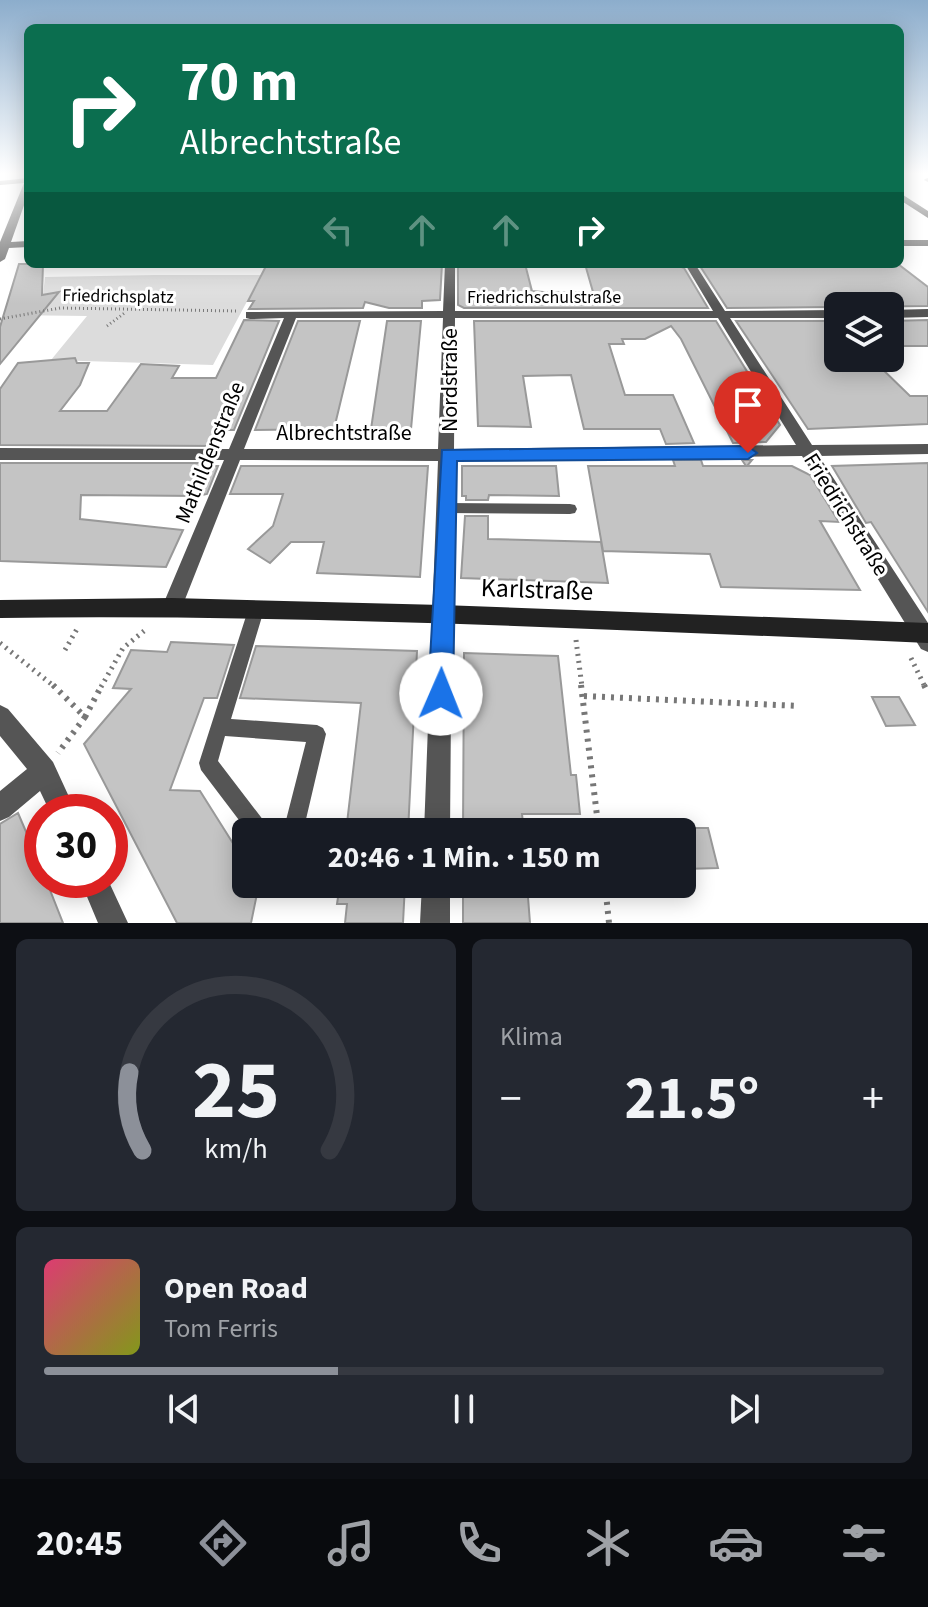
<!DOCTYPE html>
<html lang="de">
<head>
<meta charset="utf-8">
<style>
	:root { --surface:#171b24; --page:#242831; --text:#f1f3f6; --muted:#9ea1a6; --line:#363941; --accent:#8c9099 }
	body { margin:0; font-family:"Source Sans 3",sans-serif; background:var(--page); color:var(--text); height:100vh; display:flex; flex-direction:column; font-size:30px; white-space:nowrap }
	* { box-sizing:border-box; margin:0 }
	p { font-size:26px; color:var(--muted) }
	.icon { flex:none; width:44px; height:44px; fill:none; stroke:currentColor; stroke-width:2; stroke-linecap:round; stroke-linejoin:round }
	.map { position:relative; height:923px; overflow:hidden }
	.panel { display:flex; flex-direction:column; gap:16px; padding:16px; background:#0d0f14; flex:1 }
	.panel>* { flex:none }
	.guide { position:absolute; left:24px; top:24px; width:880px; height:244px; border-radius:12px; box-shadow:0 4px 20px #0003; background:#0b6e4f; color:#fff; overflow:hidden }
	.tools { position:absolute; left:824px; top:292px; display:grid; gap:16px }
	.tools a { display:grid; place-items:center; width:80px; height:80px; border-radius:12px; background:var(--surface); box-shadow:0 4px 20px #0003; font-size:40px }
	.speed { position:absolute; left:24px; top:794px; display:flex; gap:16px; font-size:40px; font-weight:700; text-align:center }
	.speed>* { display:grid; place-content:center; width:104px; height:104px; border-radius:50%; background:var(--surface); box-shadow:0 4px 20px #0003; line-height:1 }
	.speed .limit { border:12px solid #d22; background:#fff; color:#111 }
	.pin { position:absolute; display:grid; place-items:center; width:68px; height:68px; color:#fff; margin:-82px -34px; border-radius:50% 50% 50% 0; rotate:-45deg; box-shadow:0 0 8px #0007 }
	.pin .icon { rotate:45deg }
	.me { position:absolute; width:88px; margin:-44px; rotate:1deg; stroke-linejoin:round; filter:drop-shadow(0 0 6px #0008) }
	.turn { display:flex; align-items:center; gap:28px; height:168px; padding:0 24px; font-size:36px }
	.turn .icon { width:104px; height:104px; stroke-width:2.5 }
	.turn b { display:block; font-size:56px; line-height:68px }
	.lanes { display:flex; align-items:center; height:76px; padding:0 24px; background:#0003; justify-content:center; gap:40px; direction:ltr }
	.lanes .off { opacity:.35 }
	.big { font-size:60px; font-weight:700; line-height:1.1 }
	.panel .tile { flex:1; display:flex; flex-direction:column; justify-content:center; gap:12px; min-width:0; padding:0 28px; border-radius:12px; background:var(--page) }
	.panel .dial { align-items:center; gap:0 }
	.dial svg { height:208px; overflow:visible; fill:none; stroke:var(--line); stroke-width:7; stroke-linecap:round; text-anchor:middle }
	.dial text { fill:var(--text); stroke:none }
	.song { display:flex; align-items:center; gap:24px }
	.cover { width:96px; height:96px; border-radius:12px; background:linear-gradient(135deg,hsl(340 70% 55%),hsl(70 70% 35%)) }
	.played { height:8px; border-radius:4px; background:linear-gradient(90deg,var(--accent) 35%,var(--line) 35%) }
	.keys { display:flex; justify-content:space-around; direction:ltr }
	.heat { display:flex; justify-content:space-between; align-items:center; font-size:44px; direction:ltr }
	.panel .tiles { flex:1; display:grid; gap:16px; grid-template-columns:1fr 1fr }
	.tile:last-child { grid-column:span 2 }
	.trip { position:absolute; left:232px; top:818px; width:464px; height:80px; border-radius:12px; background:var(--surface); box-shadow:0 4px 20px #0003; font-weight:700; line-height:80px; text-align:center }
	.menu { display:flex; height:128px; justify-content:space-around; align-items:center; background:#090b0e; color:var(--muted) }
	.menu .icon { width:56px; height:56px }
	.menu .current { color:var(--accent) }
	.menu b { font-size:36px; color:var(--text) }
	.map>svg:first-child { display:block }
	.green { fill:#dcdcdc }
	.building { fill:#c4c4c4; stroke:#999; stroke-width:2 }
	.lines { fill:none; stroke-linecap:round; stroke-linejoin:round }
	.path-far2 { stroke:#777; stroke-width:3; stroke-dasharray:1 3; stroke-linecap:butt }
	.path-far1 { stroke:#777; stroke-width:5; stroke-dasharray:2 5; stroke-linecap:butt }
	.path { stroke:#777; stroke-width:6; stroke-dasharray:3 6; stroke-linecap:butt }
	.service { fill:#555; fill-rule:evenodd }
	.minor { fill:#555; fill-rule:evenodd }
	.secondary { fill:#222; fill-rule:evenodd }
	.route { fill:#1a73e8; stroke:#114b97; stroke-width:2 }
	.labels { text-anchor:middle; stroke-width:6; stroke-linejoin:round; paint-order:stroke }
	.far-street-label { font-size:18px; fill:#000; stroke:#fff }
	.street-label { font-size:22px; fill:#000; stroke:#fff }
	.near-street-label { font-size:26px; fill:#000; stroke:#fff }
</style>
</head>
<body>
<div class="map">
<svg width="928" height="923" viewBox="0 0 928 923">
	<rect width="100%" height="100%" fill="#fff"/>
	<path class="green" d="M156,275H261L213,365L51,360L87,316L7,315L47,307L49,295H43L45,277Z"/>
	<path class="building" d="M19,264H43L42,295L59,292L0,364V327Z
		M442,264L440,300L422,301V308H389L365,302L363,308L249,309L254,301H248L266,266Z
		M458,264H525L532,291L543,292H593L585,264H674L684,268L708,308H464L458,305Z
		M703,264H744L747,267L898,264L928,287V306L727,308L700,266Z
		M244,320L279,321L234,430H227L220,446L0,445V389L18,363L75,358L77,363H89L80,385L60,411H107L141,364L179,366L172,378H216Z
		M928,320V346H890V321Z
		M298,321H360L334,429L255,430Z
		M387,321H421L411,429H371Z
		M474,321H716L780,425L766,442L733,443L681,339L671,326L645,339H622L624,344H609L625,395H673L694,443L666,444L660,429H584L571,375L523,376L531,427L478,426Z
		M736,321H838V361L873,360L910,396H928V424L808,429Z
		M673,460H701L703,466H746L742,460H752L747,466H792L810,475L839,522L820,521L860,590L721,587L710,554L603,551L588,466H675Z
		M0,463H212L211,466H218L207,494L198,496L81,495L80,519L183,530L166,567L0,561Z
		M928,463V612L871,522L866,523L832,466Z
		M241,466H428L420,577L317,573L324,542H291L270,563L248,549L273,526L283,494H230Z
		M462,466H556L559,496L489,495L488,500H466V496H462Z
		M465,516H488V539L601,542L608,583L461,578Z
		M171,642L234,645L217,698H204L170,790L200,791L246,864V884H259L251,923H177L84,744L131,689L113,688L131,650L167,652Z
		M256,646L417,651L408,832H346L361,703L240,698Z
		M464,653L558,656L571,775H576L580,814H522L524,832H463Z
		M872,697H899L915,725L886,726Z
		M18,813L42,869V880H46L63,923H0V824Z
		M682,828H708L718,868L684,869Z
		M340,884H405L403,923H345L347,904H337Z
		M463,884H527L530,923H463Z"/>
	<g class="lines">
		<path class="path-far2" d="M0,319L60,308L236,311
			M107,326L126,312"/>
		<path class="path-far1" d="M576,640L582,687
			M0,643L55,687
			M65,650L77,629
			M911,658L925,687
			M101,687L123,648L144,631"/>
		<path class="path" d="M53,685L85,717L58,753
			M581,685L599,832
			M924,685L928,693
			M584,696L799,706
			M85,717L102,685
			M605,884L609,923"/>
		<path class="service" d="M928,178V182L924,180L925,179Z
			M446,503L570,504L575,505L577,509L575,513L570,514L446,513L441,512L440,508L441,504Z
			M256,603L261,605L264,610L231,719L317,725L323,728L326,734L303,832H283L306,742L225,736L218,761L267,825L270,832H248L201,770L199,763L248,610L251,605Z"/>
		<path class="minor" d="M28,178V194L11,242L28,241V247L9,248L5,259L0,262V242L24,183L0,185V181Z
			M900,240H928V246H900Z
			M445,264H455V311H713L685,264H695L725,311L838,310V318H730L812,445L928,444V454L819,456L928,623V652L921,649L802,456L453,460L450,832H424L438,461L240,460L182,607L179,613L172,616L165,613L162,607L224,460H0V448L229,449L284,318L250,319L246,318V312L443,311ZM296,318H443L438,449H244ZM455,318H718L796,445L454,449Z
			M928,309V317L890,318V310Z
			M0,705L8,709L53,762L76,812H50L40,791L9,817L0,821V791L27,769L0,736Z
			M80,880H108L128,923H98Z
			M422,884H450V923H420Z"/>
		<path class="secondary" d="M900,193L928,211V218L900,200Z
			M172,598L442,605L928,623V643C619,630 310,614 0,618V600Z"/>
	</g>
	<linearGradient id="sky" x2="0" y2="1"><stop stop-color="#8cadcc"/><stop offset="0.57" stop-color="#fff"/><stop offset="1" stop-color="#fff" stop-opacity="0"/></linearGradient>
	<rect width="928" height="304" fill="url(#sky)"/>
	<path class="route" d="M748,446L757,453L748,459L457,461L453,694L450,704L441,707L431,704L428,694L442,450Z"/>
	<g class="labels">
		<g class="far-street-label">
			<text transform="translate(118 296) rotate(1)" y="6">Friedrichsplatz</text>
			<text x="544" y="303">Friedrichschulstraße</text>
		</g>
		<g class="street-label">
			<text transform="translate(449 380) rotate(-90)" y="8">Nordstraße</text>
			<text x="344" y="440">Albrechtstraße</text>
			<text transform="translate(209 452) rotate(-68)" y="8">Mathildenstraße</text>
			<text transform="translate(847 514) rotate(58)" y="8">Friedrichstraße</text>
		</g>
		<g class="near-street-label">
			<text transform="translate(537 589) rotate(2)" y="9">Karlstraße</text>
		</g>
	</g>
</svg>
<div class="tools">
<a><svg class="icon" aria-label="layers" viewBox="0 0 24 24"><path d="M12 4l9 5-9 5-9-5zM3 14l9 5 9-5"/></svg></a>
</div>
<div class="speed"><div class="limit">30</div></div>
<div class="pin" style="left:748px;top:453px;background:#d93025"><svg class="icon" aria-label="arrive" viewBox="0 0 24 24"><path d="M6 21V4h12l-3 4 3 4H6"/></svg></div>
<svg class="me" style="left:441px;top:694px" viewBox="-20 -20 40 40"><circle r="19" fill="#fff"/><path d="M0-13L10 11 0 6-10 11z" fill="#1a73e8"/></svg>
<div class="trip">20:46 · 1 Min. · 150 m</div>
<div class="guide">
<div class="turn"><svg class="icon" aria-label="right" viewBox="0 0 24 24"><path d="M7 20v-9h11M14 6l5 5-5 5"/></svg><div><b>70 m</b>Albrechtstraße</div></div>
<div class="lanes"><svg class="icon off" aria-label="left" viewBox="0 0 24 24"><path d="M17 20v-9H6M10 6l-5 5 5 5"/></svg><svg class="icon off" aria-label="ahead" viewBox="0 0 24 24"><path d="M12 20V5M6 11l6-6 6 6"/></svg><svg class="icon off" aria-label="ahead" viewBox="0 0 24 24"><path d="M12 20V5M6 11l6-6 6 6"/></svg><svg class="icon" aria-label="right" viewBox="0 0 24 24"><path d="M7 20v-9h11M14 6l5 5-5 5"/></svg></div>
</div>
</div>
<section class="panel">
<div class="tiles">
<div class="tile dial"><svg viewBox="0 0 100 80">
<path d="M14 69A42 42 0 1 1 86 69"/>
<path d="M14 69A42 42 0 0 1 9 39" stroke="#8c9099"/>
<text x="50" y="56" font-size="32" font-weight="700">25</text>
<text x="50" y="72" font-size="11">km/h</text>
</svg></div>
<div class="tile"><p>Klima</p>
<div class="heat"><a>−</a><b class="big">21.5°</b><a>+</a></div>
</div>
<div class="tile">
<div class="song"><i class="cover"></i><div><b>Open Road</b><p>Tom Ferris</p></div></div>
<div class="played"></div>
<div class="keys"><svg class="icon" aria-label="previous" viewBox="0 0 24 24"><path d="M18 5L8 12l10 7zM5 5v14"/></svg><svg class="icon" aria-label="pause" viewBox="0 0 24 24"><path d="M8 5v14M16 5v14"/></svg><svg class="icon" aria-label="next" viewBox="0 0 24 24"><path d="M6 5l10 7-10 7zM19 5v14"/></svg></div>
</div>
</div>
</section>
<nav class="menu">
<b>20:45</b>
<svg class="icon current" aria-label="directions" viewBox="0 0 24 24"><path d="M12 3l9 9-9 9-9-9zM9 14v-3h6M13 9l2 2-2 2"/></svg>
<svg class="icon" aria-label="music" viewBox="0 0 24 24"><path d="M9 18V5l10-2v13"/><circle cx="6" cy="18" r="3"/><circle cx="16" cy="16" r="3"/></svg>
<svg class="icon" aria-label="phone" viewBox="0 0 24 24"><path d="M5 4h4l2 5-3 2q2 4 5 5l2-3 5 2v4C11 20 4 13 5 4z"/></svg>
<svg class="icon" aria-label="climate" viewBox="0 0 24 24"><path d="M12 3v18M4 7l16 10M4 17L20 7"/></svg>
<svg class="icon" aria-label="car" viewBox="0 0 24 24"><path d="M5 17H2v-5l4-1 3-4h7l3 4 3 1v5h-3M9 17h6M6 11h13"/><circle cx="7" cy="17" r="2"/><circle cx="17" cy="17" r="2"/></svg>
<svg class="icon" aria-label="filters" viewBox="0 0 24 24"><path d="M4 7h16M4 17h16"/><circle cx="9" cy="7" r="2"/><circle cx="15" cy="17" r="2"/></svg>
</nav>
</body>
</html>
